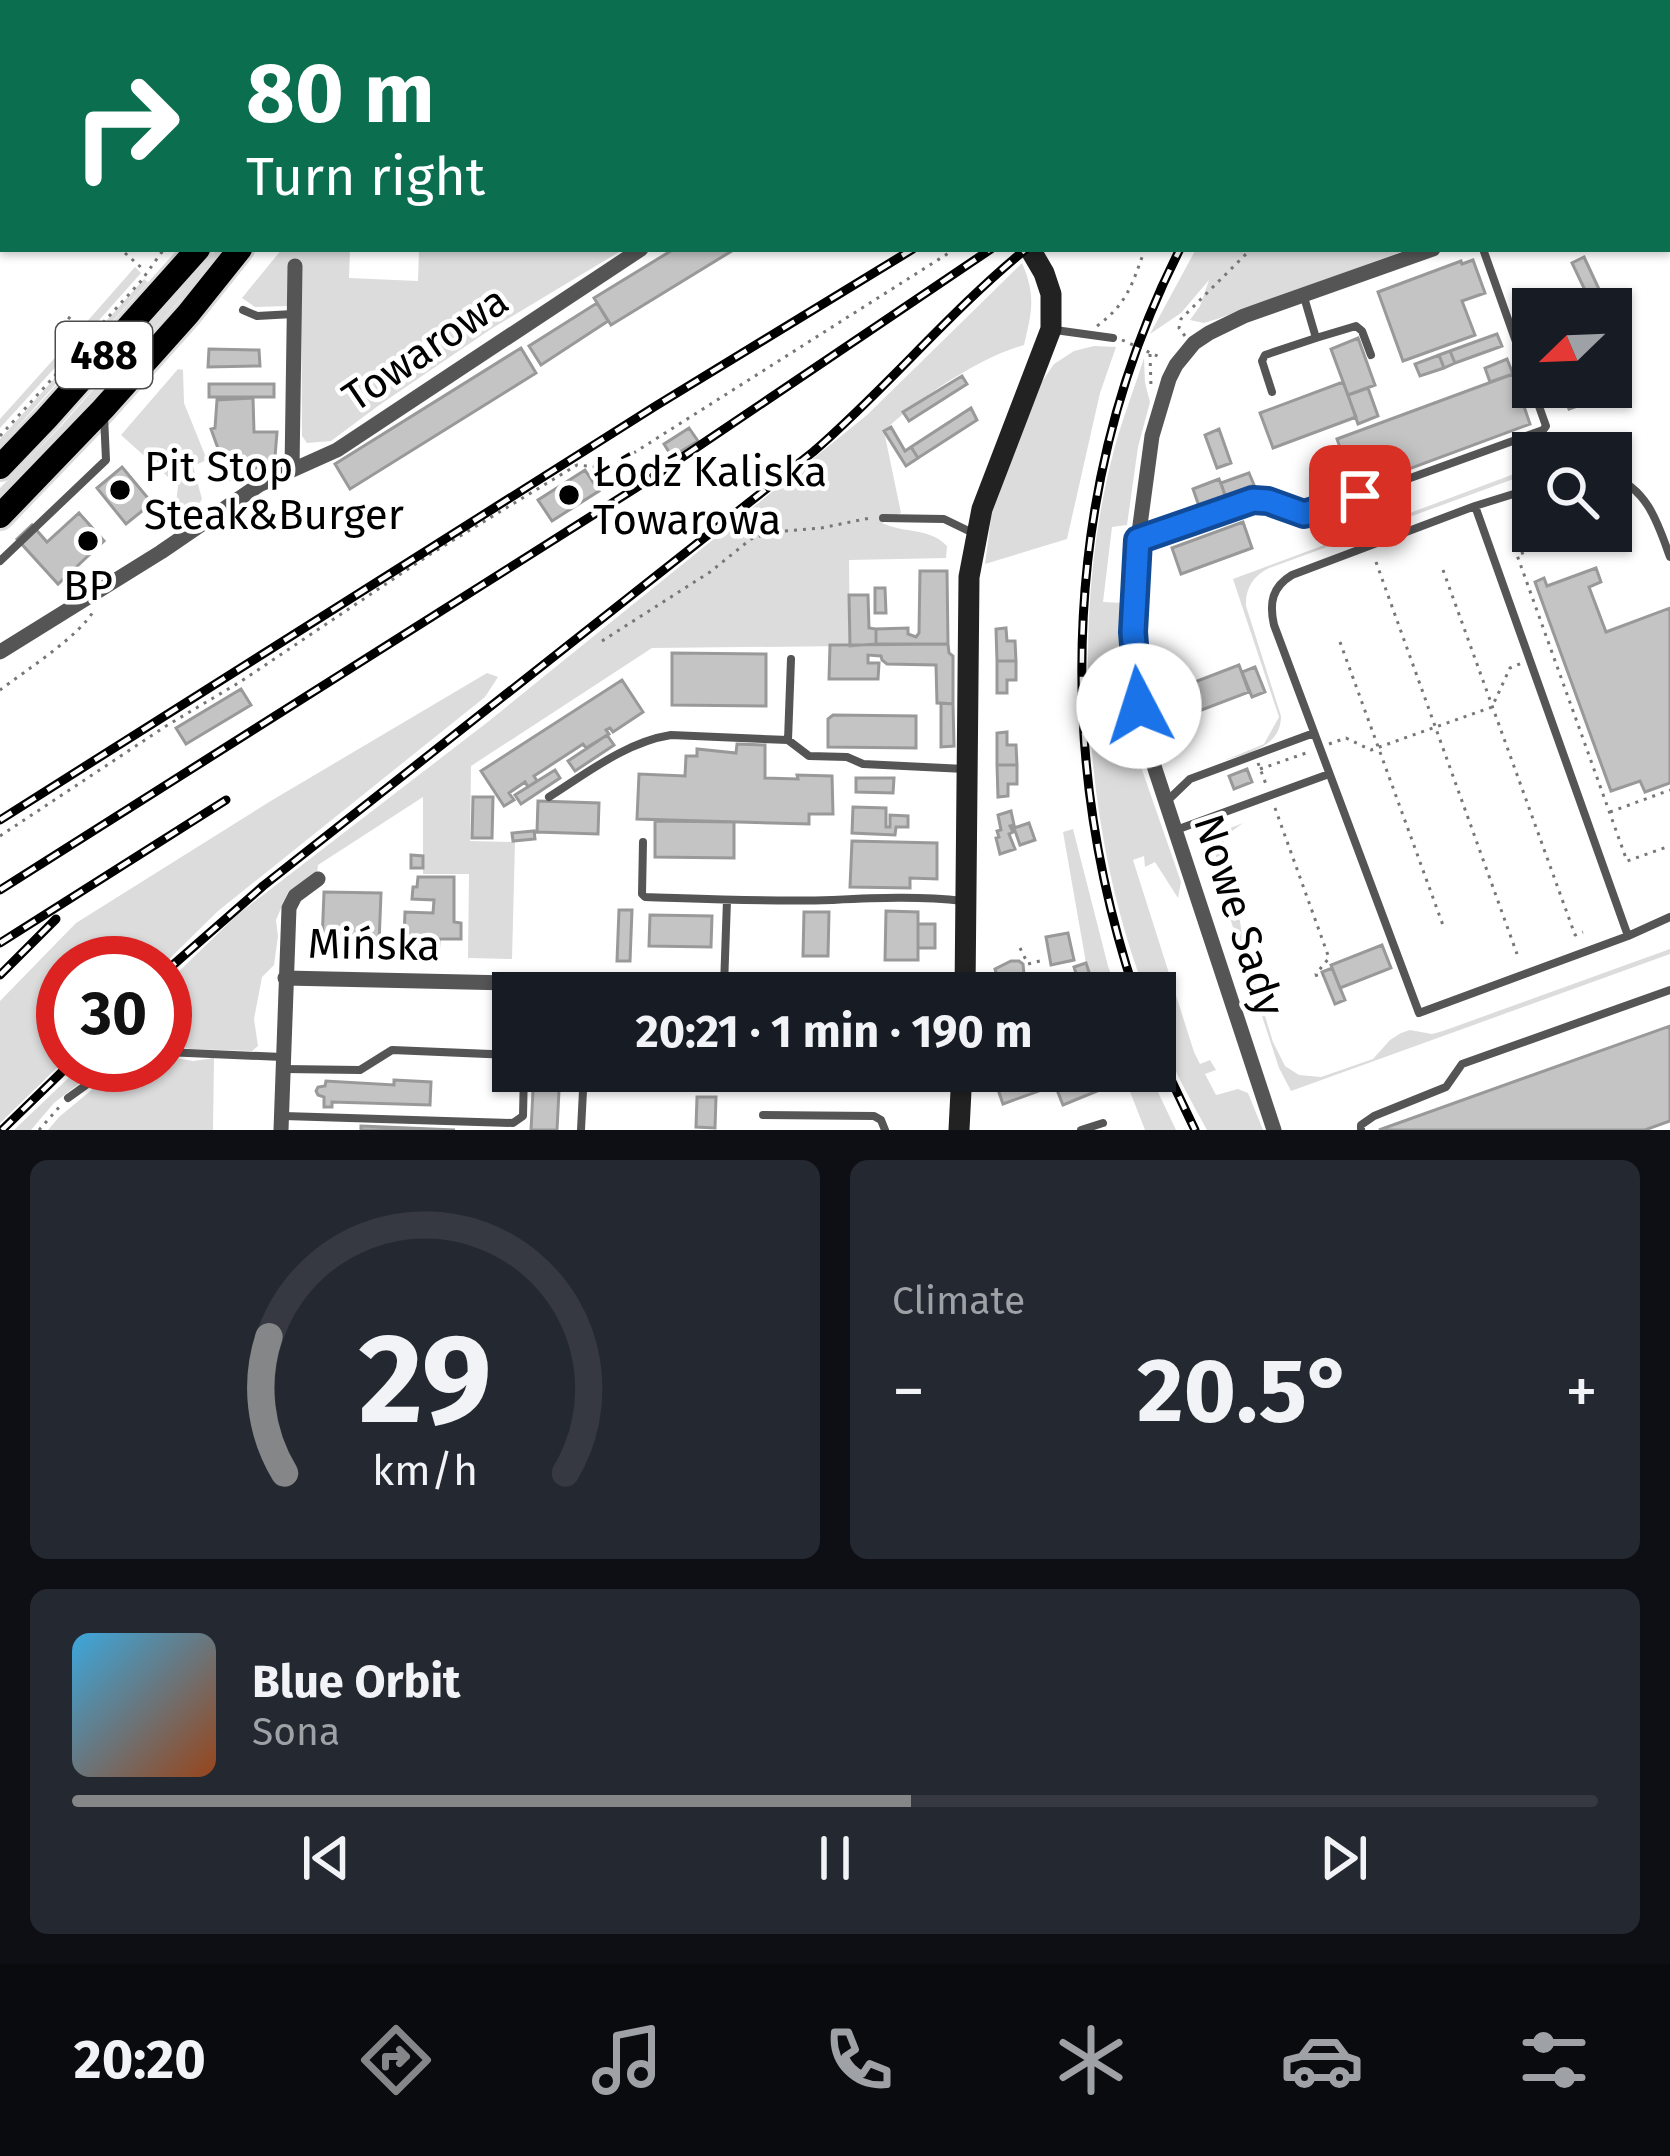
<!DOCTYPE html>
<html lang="en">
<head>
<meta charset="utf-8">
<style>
	:root { --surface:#171b24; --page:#242831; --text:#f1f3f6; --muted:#9ea1a6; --line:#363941; --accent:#858687 }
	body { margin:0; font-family:"Fira Sans",sans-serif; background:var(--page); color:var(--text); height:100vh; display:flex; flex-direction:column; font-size:45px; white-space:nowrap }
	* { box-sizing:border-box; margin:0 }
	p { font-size:39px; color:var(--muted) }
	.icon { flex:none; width:66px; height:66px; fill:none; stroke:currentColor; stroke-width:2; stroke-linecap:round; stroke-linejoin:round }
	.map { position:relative; height:1130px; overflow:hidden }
	.details { display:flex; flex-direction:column; gap:30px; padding:30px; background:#0d0f14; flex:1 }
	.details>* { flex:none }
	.guide { position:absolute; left:0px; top:0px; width:1671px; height:252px; box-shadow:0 3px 9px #0004; background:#0b6e4f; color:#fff; overflow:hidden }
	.needle { width:78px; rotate:247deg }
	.fabs { position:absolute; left:1512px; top:288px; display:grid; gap:24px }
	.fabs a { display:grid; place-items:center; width:120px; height:120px; border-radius:0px; background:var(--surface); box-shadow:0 3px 9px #0004; font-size:60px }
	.speed { position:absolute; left:36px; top:936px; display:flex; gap:24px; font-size:60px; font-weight:700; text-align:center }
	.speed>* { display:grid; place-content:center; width:156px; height:156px; border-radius:50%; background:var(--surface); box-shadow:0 3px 9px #0004; line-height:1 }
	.speed .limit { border:18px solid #d22; background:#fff; color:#111 }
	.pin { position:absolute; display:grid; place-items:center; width:102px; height:102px; color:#fff; margin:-51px; border-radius:24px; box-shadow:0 6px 18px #0006 }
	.me { position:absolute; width:132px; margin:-66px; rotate:355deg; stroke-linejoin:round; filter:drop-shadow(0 0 9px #0008) }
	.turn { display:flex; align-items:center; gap:42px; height:252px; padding:0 48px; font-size:54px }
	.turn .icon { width:156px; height:156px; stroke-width:2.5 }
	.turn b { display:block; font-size:84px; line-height:102px }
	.big { font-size:90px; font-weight:700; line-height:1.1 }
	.details .tile { flex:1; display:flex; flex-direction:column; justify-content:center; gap:18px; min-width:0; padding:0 42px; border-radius:18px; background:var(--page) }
	.details .dial { align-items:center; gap:0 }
	.dial svg { height:312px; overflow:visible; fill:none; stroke:var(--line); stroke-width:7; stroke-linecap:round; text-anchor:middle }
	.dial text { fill:var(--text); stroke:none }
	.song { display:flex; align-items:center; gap:36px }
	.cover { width:144px; height:144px; border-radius:18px; background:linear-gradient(135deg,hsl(200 70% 55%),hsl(20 70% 35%)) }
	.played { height:12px; border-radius:6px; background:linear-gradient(90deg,var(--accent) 55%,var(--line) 55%) }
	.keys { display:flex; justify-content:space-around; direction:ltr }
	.heat { display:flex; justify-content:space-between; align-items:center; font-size:66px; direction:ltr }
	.details .tiles { flex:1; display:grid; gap:30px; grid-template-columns:1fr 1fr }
	.tile:last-child { grid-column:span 2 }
	.trip { position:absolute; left:492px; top:972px; width:684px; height:120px; border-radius:0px; background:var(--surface); box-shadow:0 3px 9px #0004; font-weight:700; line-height:120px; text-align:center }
	.tabs { display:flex; height:192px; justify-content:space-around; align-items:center; background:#090b0e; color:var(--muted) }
	.tabs .icon { width:84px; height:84px }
	.tabs .current { color:var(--accent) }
	.tabs b { font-size:54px; color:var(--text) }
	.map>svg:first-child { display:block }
	.green { fill:#dcdcdc }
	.building { fill:#c4c4c4; stroke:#999; stroke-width:3 }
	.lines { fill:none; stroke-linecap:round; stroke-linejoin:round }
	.primary-casing { stroke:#dbdbdb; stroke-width:30 }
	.path { stroke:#777; stroke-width:3; stroke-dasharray:3 6; stroke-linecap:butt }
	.lane { stroke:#555; stroke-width:8 }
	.street { stroke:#555; stroke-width:15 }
	.secondary { stroke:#222; stroke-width:21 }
	.primary { stroke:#000; stroke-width:24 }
	.rail-casing { stroke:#000; stroke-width:9 }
	.rail { stroke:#fff; stroke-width:4.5; stroke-dasharray:14; stroke-linecap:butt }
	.route-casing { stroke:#114b97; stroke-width:30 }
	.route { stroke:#1a73e8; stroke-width:21 }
	.poi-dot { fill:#000; stroke:#fff; stroke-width:4.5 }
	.labels { text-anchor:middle; stroke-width:9; stroke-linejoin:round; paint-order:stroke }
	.shield { fill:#fff; stroke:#4c4c4c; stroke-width:3 }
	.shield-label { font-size:39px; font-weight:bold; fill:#000 }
	.street-label { font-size:42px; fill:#000; stroke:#fff }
	.poi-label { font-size:42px; fill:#000; stroke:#fff; text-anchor:start }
</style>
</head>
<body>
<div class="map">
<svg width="1670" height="1130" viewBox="0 0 1670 1130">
	<rect width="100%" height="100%" fill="#fff"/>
	<path class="green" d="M1488,0H1670V127L1668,128V3H1484Z
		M217,249H225L74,420L0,496V488L62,425Z
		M282,249H350L349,278L418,281L419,249H624L491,329L378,406L331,441L307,443L302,436L301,261H289L288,306L255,307L242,298Z
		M1196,249H1409L1217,319L1204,323L1190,320L1200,306L1209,280L1181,313L1150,334Z
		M1022,263C1036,295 1032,312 1024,345C980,357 917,399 884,431L901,513L882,523C905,534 929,527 947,546L946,558L849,560L850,646L652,648L471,766L470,841L515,842L512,959L468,958L469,874H423V797L318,865L317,874L288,892L276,920L278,936L274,965L262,977L254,1019L258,1046L252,1051L190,1049L176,1045L172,1038L165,1040V985L237,915L489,721L867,415Z
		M135,267L141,273L93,327L84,325Z
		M144,279L148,282L0,446V439Z
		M78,332L81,339L0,428V419Z
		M1094,346L1116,347L1100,393L1067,539L985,564L992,511L1041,383L1054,364L1074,351Z
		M1144,358L1145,383L1150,402L1138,447L1127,525L1112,527L1103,602L1124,603L1125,678L1140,764L1181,882L1178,898L1155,862L1145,867L1144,856L1133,860L1194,1052L1200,1064L1210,1060L1216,1070L1205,1074L1216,1095L1238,1089L1248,1093L1263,1130H1207C1185,1089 1155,1041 1155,993H1146C1085,838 1070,625 1111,462C1119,427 1133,393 1144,358Z
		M178,369L183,370L184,403L207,460L193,466L202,499L197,507L174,521L178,486L121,435Z
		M1533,467V472L1269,568C1253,576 1245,589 1246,606L1281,716C1281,748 1248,752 1223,761L1264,744L1279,717L1233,579Z
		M487,673L498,677L485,697L218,911L165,963H63V1062L0,1123V1001L76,923L269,802Z
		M1243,823L1232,831L1224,841L1220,853V869L1228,898L1240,921L1243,944L1273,1042L1285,1066L1299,1075L1321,1077L1373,1059L1390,1040L1401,1033L1410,1030L1432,1034L1443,1031L1670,949V954L1291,1091L1279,1068L1227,909L1213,842L1218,833Z
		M1073,829L1108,966L1118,993H1096L1086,963L1063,832Z
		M170,1057L193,1061L214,1058L213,1130H48L59,1117L118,1068L165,1065V1058Z
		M82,1065H103L54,1103L31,1130H14Z
		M1122,1071H1148L1176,1130H1145Z"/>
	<path class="building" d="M0,0H96L91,3H3V64L0,66Z
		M630,0H888L885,3H628Z
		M674,249H735L611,325L594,298Z
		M1584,257L1605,302L1593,307L1572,263Z
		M1473,260L1485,293L1462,301L1475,335L1403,361L1378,292L1461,261L1462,264Z
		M597,303L608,321L541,365L529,346Z
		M1497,334L1502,346L1455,363L1450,351Z
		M1358,338L1375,385L1348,395L1331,349Z
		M521,348L536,373L350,489L335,464Z
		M209,349L259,350L260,366L208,367Z
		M1450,351L1455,363L1444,368L1439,355Z
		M1439,355L1444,368L1420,376L1415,364Z
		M1507,359L1513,374L1490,382L1485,368Z
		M1513,374L1530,424L1336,496L1323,460L1342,453L1337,439Z
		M962,376L967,384L909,421L903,412Z
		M1343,382L1356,417L1273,448L1260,413Z
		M209,384H274V397H209Z
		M1561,387H1601L1605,396L1569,409Z
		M1368,388L1378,416L1358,424L1348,395Z
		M253,398L254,432H277L275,457L235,480L229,479L211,429L215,428L217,400Z
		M971,408L977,420L918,458L911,447Z
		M891,427L905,451L911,447L918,458L906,466L884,431Z
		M689,428L698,441L672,457L664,444Z
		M1219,429L1231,463L1217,468L1205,435Z
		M122,467L152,503L126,524L97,488Z
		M585,470L599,491L552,521L538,500Z
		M1249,473L1254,485L1225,496L1221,483Z
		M1219,479L1228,502L1201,512L1193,489Z
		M79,513L104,541L58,584L17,539L32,525L47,542Z
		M1243,522L1252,548L1181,574L1172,548Z
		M1596,568L1601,582L1589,587L1606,632L1670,608V783L1645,792L1640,781L1611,791L1535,582L1544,578L1547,586Z
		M920,571H947L948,644H876V629L908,628V634L916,637L919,633Z
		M875,588H885L886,613H875Z
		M849,595H868L869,628L876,629V644L850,646Z
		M1006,628L1007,641H1015L1016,661H997L996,629Z
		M948,644L949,653L953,656V704L937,703L936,665L887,664L882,660L881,656L868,655V663H879L878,679H829L830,645Z
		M672,653L766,654V706L672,705Z
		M997,661H1016V680H1007V693H997Z
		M1239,665L1249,692L1162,725L1157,713L1164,710L1158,696Z
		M1255,667L1265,692L1252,697L1242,672Z
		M622,680L643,712L613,732L610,728L606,730L609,734L586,748L583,744L534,776L537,781L528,787L525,782L509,793L514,800L504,806L481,771Z
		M241,689L251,705L186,744L176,728Z
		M941,703L953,704L954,746L941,747Z
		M833,715L916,716V748L828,747V719Z
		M1007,732V745H1016L1017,765H997V733Z
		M607,735L614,745L575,771L568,761Z
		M737,744L765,745V778L798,779L797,775L832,776L833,814H809V824L637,819L639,774L685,776L686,756H697V749L736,753Z
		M997,765H1017V784H1008V796L998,797Z
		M1247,769L1252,782L1234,789L1229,776Z
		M555,770L560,778L521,804L515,795Z
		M856,778H894L893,793L856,792Z
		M473,797H493L492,838H472Z
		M538,801L599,803L598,834L537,832Z
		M853,807L886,808V827H890V815L908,816V827H896L895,835L852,833Z
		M1011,811L1014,825L1010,826L1013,832L1009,834L1015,849L1000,854L996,838L999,837L997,831L1001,830L998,815Z
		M655,821L734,822V858L655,857Z
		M1029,823L1035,840L1020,845L1014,828Z
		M534,831L535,839L513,841L512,833Z
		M852,841L937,843V879L910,878V888L850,887Z
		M411,855L423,856V868H411Z
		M418,877H454V922L461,923V939H439V946L420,945L419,939H404L405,912L433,913L434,900L412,899L413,887H417Z
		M324,892L381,893L379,944L322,943Z
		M619,910H632L630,961H617Z
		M886,911L918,912V960H885Z
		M804,912H829L828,956H803Z
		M650,915L712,916L711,947L649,946Z
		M918,924H935V948H918Z
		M1068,933L1074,960L1051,965L1046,937Z
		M1382,945L1391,968L1340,988L1331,965Z
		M1011,961H1019L1023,964L1024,974L999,983L995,969Z
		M1086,963L1096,993H1082L1074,967Z
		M1332,968L1345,1000L1335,1004L1322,972Z
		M1670,1026V1121L1645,1130H1379Z
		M534,1071H560L557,1130H531Z
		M1032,1071H1113L1117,1083L1063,1105L1055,1085L1003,1104L996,1084Z
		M394,1080L431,1082L430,1105L332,1102V1107H324V1097L318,1095L316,1091L318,1087L325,1086L326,1081L394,1085Z
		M697,1097H716L715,1128L696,1127Z
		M361,1126L455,1130H361Z"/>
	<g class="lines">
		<g class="primary-casing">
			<path id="primary" d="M422,3L424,0
				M460,3L463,0
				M0,467L46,419L198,249
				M0,516L103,409L188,314L240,249"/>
		</g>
		<path class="path" d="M386,3L389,0
			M490,3L492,0
			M1464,3L1467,0
			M1550,3L1558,0
			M1668,73L1670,72
			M125,253L144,270
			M68,317L90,336
			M1097,326C1128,303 1132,284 1145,249
			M1185,336L1179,328L1181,319L1251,249
			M1122,340L1162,358
			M1150,354L1151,387
			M0,436L141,281L164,249
			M1611,521L1619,518
			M1583,531L1517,555L1627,861L1670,846
			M1376,562L1517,954
			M1443,570L1575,935L1583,932
			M602,641L710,572L751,539L772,532L821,528L870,518
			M1340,642L1444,928
			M0,690C25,671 81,635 94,610
			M1329,744L1346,738L1371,750L1492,707L1510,668L1522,663
			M1258,763L1267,787
			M1260,769L1309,752
			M1275,808L1329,958L1316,974L1317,977L1323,975
			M1610,812L1670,790
			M0,836L166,726L240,682L432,553L577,465L610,468L955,249
			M1020,948L1028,964L1040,961
			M39,1130L61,1105"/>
		<path class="lane" d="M178,0L180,3
			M137,3L143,0
			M223,3L228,0
			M284,3L287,0
			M302,3L305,0
			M318,3L321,0
			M337,3L340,0
			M353,3L356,0
			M371,3L374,0
			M588,3L591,0
			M896,3L899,0
			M0,89L3,87
			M0,242L3,238
			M243,310L257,316L293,314
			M1055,330L1113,338
			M1316,338L1356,326L1362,331L1371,355
			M1272,392L1262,361L1265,355L1316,338L1304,297
			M1611,476C1648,489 1658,524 1670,557
			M1533,488L1475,506L1292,575C1272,587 1269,603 1274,625L1419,1013L1628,936L1670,917
			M1475,506L1628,936
			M883,518L944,519L975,534
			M1140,540L1253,500C1276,501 1294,515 1316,512L1543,430L1546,426L1483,249
			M0,561L106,460L104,416
			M788,740L791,659
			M549,797C587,773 626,742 671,735L788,740L809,756L847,757L863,764L965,769
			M1166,802L1190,779L1314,733
			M1176,830L1329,774
			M643,842L642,894L645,897C707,899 770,902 832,900C876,898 919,896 963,901
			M724,986L727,900
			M165,1052L282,1057
			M284,1069L360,1070L392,1050L513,1055
			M68,1098L114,1065
			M763,1115L874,1116L881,1120L885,1130
			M284,1116L513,1123L523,1116L524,1071
			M581,1130L584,1071
			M1081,1130L1103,1123
			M1361,1130V1125L1374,1116L1446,1087L1462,1064L1670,990"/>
		<path class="street" d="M1668,162L1670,161
			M292,469L295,266
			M0,652L161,552L259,485L337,450L641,249
			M285,978L965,993
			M281,1130L289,908L295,896L318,879
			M1274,1130L1155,769L1139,706L1133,632L1138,540L1152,436L1169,379L1176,365L1194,343L1209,333L1244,316L1433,249"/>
		<path class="secondary" d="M956,0V3
			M965,993L969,577L982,509L1051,329V294L1044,273L1030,249
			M959,1130L962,1071"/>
		<use href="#primary" class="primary"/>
		<g class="rail-casing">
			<path id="rail" d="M1279,3L1287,0
				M1316,3L1321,0
				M1353,3L1357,0
				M1379,3L1382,0
				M0,820L654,407L913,249
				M0,890L650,479L991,249
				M0,943L226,800
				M165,972L263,886L813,452C887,388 950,311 1026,249
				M0,975L56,919
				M1135,993C1054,749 1063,480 1180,249
				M1155,1046L1195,1130
				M2,1130L69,1065"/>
		</g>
		<use href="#rail" class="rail"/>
	</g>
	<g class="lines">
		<g class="route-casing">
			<path id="route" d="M1139,706L1133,632L1138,540L1253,500L1268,501L1304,514L1360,496"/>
		</g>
		<use href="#route" class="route"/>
	</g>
	<g class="poi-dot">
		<circle cx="120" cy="490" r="12"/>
		<circle cx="569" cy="495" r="12"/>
		<circle cx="88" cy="541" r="12"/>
	</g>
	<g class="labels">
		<rect class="shield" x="56" y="322" width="96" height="66" rx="9"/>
		<g class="shield-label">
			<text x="104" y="369">488</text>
		</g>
		<g class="street-label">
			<text transform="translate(425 348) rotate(-34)" y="15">Towarowa</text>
			<text transform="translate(1240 915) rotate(72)" y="15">Nowe Sady</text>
			<text transform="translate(374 944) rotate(1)" y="15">Mińska</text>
		</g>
		<g class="poi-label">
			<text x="144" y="481">Pit Stop<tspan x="144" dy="48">Steak&amp;Burger</tspan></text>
			<text x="593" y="486">Łódź Kaliska<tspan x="593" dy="48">Towarowa</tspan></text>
			<text x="88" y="600" text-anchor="middle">BP</text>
		</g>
	</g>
</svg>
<div class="fabs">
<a><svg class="needle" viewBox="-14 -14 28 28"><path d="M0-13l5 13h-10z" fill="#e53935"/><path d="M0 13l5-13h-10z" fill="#9ea1a6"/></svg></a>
<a><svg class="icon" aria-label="search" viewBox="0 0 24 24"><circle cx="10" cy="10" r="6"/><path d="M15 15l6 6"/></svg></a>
</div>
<div class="speed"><div class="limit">30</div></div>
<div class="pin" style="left:1360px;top:496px;background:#d93025"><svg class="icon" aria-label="arrive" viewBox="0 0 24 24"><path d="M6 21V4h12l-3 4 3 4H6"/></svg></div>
<svg class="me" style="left:1139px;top:706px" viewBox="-20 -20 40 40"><circle r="19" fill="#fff"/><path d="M0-13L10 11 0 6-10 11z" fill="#1a73e8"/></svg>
<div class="trip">20:21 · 1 min · 190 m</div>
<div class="guide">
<div class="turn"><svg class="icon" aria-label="right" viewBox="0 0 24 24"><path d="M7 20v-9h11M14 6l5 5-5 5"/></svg><div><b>80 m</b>Turn right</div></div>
</div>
</div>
<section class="details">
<div class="tiles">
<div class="tile dial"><svg viewBox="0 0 100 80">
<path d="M14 69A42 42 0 1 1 86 69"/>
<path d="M14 69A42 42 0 0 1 10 34" stroke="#858687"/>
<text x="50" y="56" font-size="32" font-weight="700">29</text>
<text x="50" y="72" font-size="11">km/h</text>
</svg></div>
<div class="tile"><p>Climate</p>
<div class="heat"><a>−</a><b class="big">20.5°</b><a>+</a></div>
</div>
<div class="tile">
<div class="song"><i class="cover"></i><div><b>Blue Orbit</b><p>Sona</p></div></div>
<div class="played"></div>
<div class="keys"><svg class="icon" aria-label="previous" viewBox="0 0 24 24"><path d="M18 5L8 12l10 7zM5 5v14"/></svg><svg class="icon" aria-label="pause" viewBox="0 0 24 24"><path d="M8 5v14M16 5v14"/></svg><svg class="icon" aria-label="next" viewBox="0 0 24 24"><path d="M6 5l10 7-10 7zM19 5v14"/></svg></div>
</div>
</div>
</section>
<nav class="tabs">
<b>20:20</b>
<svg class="icon current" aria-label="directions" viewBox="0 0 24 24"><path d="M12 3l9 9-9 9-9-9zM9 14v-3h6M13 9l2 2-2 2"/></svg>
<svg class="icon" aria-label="music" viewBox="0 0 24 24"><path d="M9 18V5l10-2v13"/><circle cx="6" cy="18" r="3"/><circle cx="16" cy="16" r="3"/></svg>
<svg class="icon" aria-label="phone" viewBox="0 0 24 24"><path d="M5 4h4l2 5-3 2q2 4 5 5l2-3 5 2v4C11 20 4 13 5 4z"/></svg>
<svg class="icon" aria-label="climate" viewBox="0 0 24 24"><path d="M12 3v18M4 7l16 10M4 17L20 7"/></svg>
<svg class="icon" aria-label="car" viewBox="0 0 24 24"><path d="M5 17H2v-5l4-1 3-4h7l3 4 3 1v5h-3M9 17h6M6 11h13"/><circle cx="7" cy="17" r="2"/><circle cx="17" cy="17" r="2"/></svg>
<svg class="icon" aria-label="filters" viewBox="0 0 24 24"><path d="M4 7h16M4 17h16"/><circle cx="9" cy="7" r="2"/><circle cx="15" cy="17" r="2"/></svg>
</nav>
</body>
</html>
